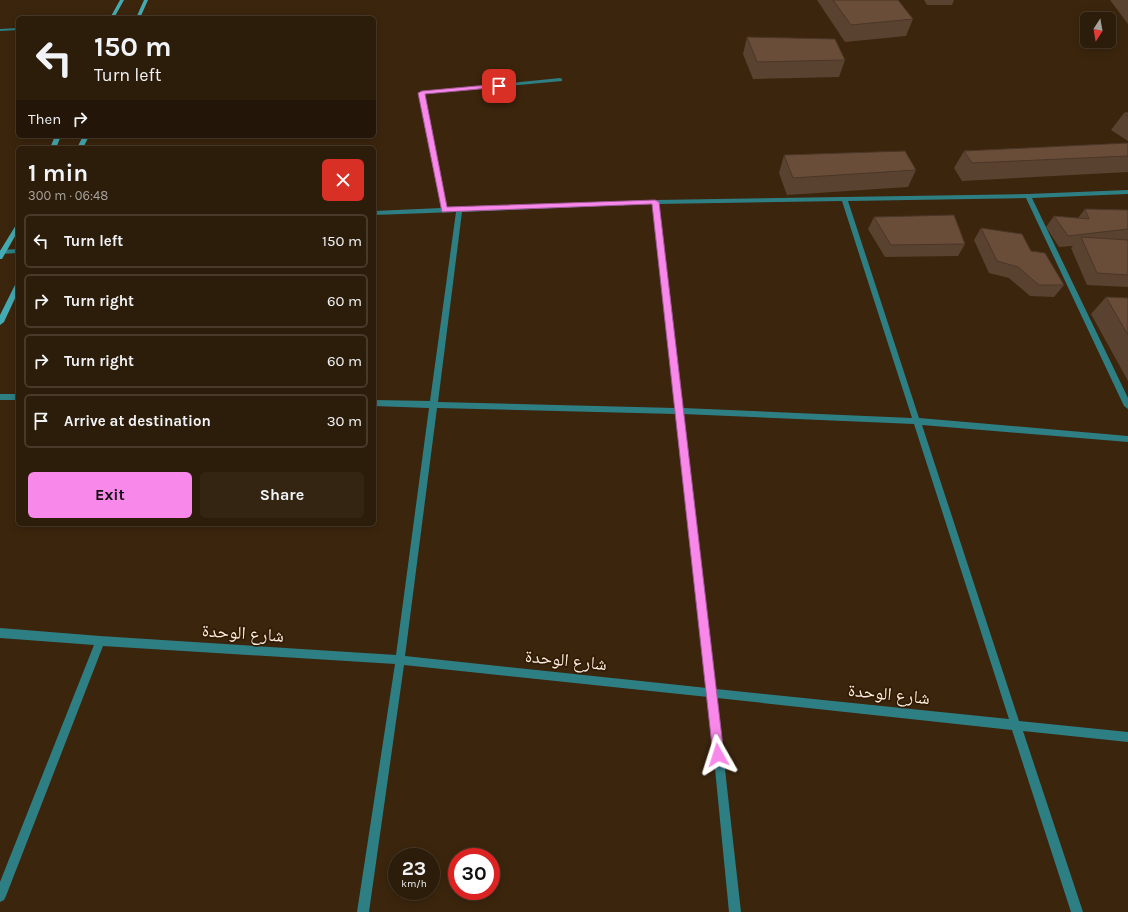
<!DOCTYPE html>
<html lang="en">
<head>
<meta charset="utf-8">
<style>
  body { margin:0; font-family:Karla,"Noto Naskh Arabic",sans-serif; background:#342513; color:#f1f3f6; height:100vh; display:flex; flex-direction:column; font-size:15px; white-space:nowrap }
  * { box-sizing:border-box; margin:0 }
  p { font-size:13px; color:#a6a19c }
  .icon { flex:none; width:22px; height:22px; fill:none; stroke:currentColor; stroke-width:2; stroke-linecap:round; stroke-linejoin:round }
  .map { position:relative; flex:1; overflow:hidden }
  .side { position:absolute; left:16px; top:146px; width:360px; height:380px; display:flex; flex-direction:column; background:#2c1c0a; border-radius:6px; box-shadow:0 2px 10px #0003,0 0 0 1px #483a2b }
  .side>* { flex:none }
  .guide { position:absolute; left:16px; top:16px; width:360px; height:122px; border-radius:6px; box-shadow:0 2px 10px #0003,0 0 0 1px #483a2b; background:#2c1c0a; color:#f1f3f6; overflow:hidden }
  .needle { width:26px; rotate:191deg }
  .buttons { position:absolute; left:1080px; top:12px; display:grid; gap:8px }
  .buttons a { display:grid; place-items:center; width:36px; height:36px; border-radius:6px; background:#2c1c0a; box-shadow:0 2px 10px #0003,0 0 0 1px #483a2b; font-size:20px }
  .speed { position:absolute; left:388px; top:848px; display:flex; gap:8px; font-size:20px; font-weight:700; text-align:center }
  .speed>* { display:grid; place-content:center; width:52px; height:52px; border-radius:50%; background:#2c1c0a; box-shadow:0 2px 10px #0003,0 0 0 1px #483a2b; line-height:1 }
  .speed small { font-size:10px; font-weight:400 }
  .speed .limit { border:6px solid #d22; background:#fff; color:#111 }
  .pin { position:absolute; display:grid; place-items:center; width:34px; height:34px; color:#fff; margin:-17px; border-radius:8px; box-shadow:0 2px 6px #0006 }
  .me { position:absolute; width:44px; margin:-22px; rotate:354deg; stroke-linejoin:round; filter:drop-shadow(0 0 3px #0008) }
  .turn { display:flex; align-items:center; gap:14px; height:84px; padding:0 12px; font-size:18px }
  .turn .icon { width:52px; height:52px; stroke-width:2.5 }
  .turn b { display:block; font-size:28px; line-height:34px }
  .then { display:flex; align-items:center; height:38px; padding:0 12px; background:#0003; gap:8px; font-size:15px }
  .round { display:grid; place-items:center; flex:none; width:42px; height:42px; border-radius:6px; background:#342513 }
  .head { display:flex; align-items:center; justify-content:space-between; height:68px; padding:0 12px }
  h1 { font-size:24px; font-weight:700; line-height:30px }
  .cta { display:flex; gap:8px; margin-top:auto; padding:8px 12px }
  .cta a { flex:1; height:46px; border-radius:6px; background:#f888e9; color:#111; font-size:16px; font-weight:700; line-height:46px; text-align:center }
  .cta a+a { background:#342513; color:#f1f3f6 }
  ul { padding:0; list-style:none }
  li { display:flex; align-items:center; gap:12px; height:54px; margin:0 8px 6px; padding:0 4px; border:2px solid #483a2b; border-radius:6px }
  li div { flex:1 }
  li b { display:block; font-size:15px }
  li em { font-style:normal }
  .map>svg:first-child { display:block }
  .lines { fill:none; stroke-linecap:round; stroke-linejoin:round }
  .street { fill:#2e7f84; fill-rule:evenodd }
  .secondary { fill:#45abb2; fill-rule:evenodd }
  .wall { fill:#5a4231 }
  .building { fill:#694d39; stroke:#4a3628 }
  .route { fill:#f888e9; stroke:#a15897 }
  .labels { text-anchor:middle; stroke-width:3.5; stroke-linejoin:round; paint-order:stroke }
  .near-street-label { font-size:18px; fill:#fceddf; stroke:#311b04 }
</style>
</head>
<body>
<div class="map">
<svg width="1128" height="912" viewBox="0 0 1128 912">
  <rect width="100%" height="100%" fill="#3b250d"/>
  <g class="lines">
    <path class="street" d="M18,28v2l-18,1v-2z
      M560,78l2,1v2l-137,13 22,114 208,-8 373,-6 100,-4v4l-96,4 96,200v11l-4,-3 -98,-208 -178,3 71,217 209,18v6l-206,-17 97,296 109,11v10l-105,-11 60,181h-12l-59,-182 -295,-32 24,214h-12l-21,-215 -304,-32 -35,247h-12l38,-248 -292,-18 -97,250 -2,4 -4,2v-20l94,-237 -94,-7v-10l100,8 296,19 33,-247 -55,-2v-6l56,1 26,-189 -82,3v-4l67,-3 -21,-116zM842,201l70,217 -229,-10 -25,-204zM652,204l23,204 -237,-6 24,-190zM437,408l239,6 31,274 -302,-32zM683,414l231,10 95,295 -293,-30z
      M18,249v4l-18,1v-4z
      M0,394h18v6h-18z"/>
    <path class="secondary" d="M120,0h4l-10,18h-4z
      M144,0h4l-8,18h-4z
      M55,136h6l-5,12h-6z
      M83,136h6l-6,12h-6z
      M18,224v7l-16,28h-2v-8l16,-26z
      M16,283h2v9l-14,30 -4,3v-10z"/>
  </g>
  <path class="wall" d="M817,0h81l15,19 -7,17 -61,6z
    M924,0h30l-2,5h-25z
    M1110,0h18v24z
    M747,37l98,23 -6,17 -86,2 -10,-25z
    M1128,112v29l-17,-11 13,-17z
    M1128,143v29l-166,9 -8,-13 10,-17z
    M784,155l132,15 -8,17 -121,8 -8,-22z
    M1085,209l43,1v77l-41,-2 -16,-37 2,-2 -14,1 -13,-20 8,-11 24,2z
    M874,217l91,27 -7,12 -73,1 -17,-28z
    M981,228l50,23 33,34 -10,12 -24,-1 -21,-18 -20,-5 -15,-33z
    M1106,297l22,1v83l-37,-67z"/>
  <path class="building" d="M833,0h65l15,19 -62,6z
    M747,37l88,2 10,21 -88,2z
    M1128,112v4l-4,-3z
    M1128,143v13l-156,7 -8,-12z
    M905,151l11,19 -123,8 -9,-23z
    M1085,209l43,1v19l-60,7 -14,-20 35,3z
    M954,215l11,29 -74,1 -17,-28z
    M981,228l41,6 9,17 14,2 19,32h-25l-21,-18 -21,-6z
    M1081,237l47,3v35l-31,-2z
    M1106,297l22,1v37z"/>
  <path class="route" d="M499,84l3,2 -1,1 -76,7 22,113 208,-7 4,2 65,553 -2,4 -4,2 -4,-2 -1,-4 -61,-551 -210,8 -24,-119 4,-2z"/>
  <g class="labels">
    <g class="near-street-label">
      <text transform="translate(243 633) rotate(4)" y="6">شارع الوحدة</text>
      <text transform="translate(566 660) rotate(6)" y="6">شارع الوحدة</text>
      <text transform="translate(889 694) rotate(6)" y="6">شارع الوحدة</text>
    </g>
  </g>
</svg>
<div class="buttons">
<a><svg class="needle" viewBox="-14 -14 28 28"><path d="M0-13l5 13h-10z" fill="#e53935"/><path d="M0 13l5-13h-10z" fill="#a6a19c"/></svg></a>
</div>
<div class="speed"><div>23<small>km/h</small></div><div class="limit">30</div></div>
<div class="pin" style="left:499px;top:86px;background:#d93025"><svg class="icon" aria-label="arrive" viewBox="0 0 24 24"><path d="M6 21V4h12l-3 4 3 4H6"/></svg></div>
<svg class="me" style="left:718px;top:755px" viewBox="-20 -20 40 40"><path d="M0-17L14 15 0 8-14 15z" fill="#f888e9" stroke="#fff" stroke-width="4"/></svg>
<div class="guide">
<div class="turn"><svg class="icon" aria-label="left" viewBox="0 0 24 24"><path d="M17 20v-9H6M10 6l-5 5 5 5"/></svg><div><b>150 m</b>Turn left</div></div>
<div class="then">Then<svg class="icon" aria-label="right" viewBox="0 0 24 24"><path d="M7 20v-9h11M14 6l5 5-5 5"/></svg></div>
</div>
<section class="side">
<div class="head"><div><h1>1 min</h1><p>300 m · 06:48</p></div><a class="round" style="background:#d93025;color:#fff"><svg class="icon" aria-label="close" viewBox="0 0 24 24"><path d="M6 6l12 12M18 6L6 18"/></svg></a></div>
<ul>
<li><svg class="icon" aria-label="left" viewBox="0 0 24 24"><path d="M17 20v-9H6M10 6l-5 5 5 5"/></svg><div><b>Turn left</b></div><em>150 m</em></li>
<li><svg class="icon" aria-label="right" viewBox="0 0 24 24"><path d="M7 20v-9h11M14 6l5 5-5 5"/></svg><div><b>Turn right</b></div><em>60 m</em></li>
<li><svg class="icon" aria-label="right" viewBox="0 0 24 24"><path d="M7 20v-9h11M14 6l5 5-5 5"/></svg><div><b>Turn right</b></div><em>60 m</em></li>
<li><svg class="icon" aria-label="arrive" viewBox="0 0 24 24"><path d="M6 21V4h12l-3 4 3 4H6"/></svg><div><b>Arrive at destination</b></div><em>30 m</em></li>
</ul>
<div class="cta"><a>Exit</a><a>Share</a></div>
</section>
</div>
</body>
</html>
